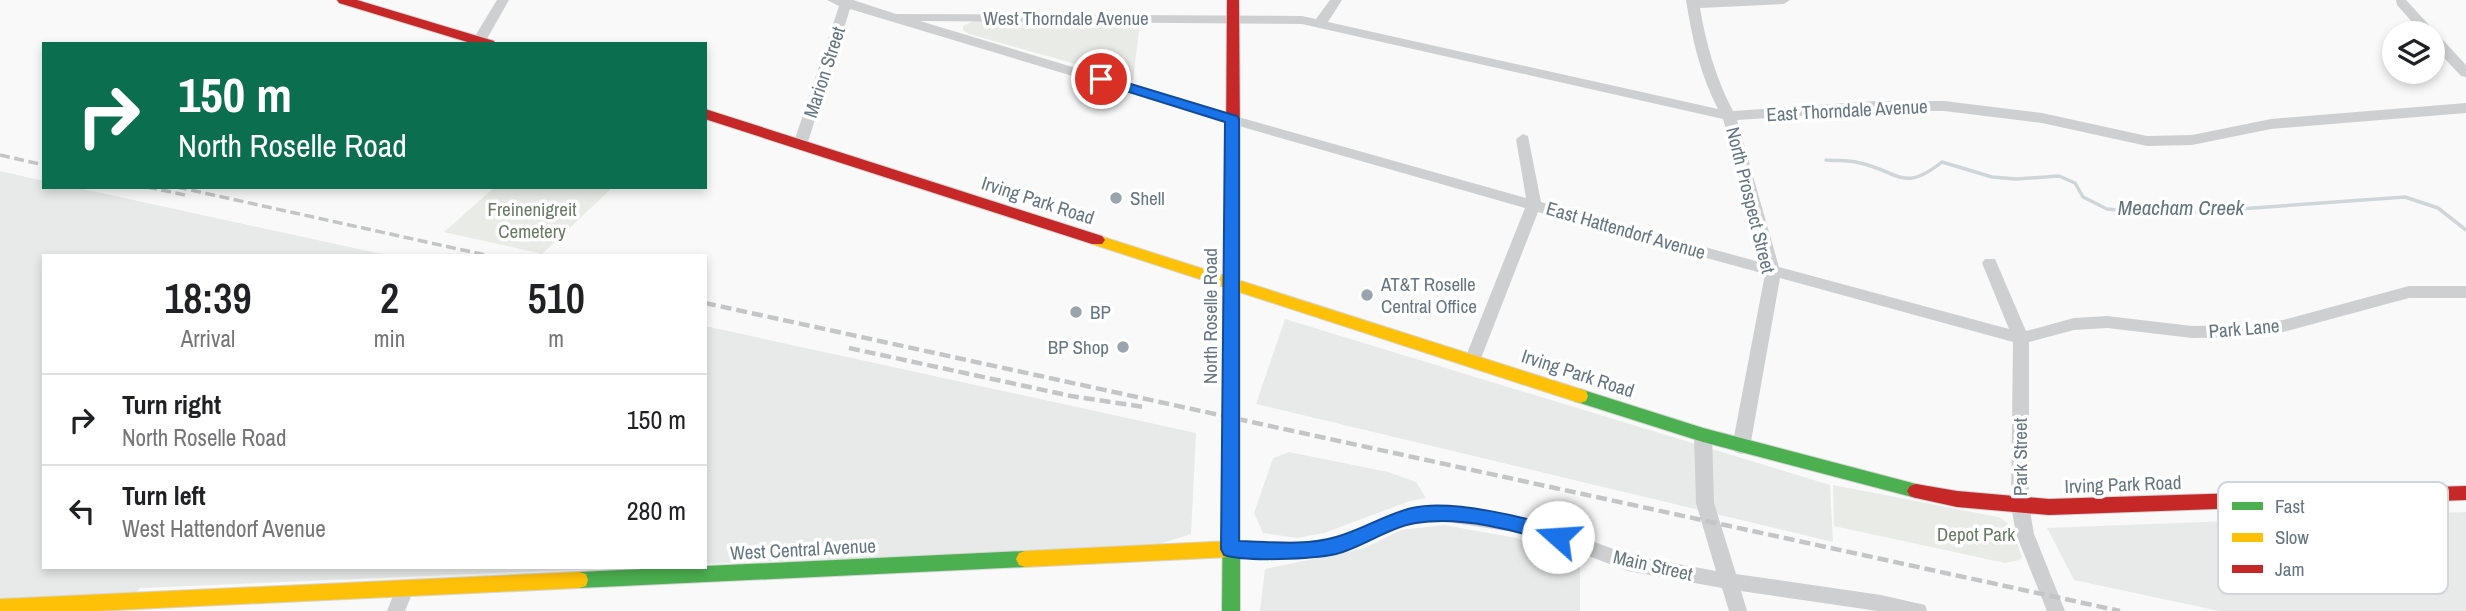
<!DOCTYPE html>
<html lang="en">
<head>
<meta charset="utf-8">
<style>
  body { margin:0; font-family:"Archivo Narrow",sans-serif; background:#f6f6f6; color:#202124; height:100vh; display:flex; flex-direction:column; font-size:26px; white-space:nowrap }
  * { box-sizing:border-box; margin:0 }
  p { font-size:23px; color:#757577 }
  .icon { flex:none; width:38px; height:38px; fill:none; stroke:currentColor; stroke-width:2; stroke-linecap:round; stroke-linejoin:round }
  .map { position:relative; flex:1; overflow:hidden }
  .side { position:absolute; left:42px; top:254px; width:665px; height:315px; display:flex; flex-direction:column; background:#fff; border-radius:0px; box-shadow:0 4px 10px #0003 }
  .side>* { flex:none }
  .top-card { position:absolute; left:42px; top:42px; width:665px; height:147px; border-radius:0px; box-shadow:0 4px 10px #0003; background:#0b6e4f; color:#fff; overflow:hidden }
  .tools { position:absolute; left:2382px; top:21px; display:grid; gap:14px }
  .tools a { display:grid; place-items:center; width:63px; height:63px; border-radius:50%; background:#fff; box-shadow:0 4px 10px #0003; font-size:35px }
  .pin { position:absolute; display:grid; place-items:center; width:60px; height:60px; color:#fff; margin:-30px; border:4px solid #fff; border-radius:50%; box-shadow:0 2px 7px #0007 }
  .me { position:absolute; width:77px; margin:-38px; rotate:289deg; stroke-linejoin:round; filter:drop-shadow(0 0 5px #0008) }
  .turn { display:flex; align-items:center; gap:24px; height:147px; padding:0 21px; font-size:32px }
  .turn .icon { width:91px; height:91px; stroke-width:2.5 }
  .turn b { display:block; font-size:49px; line-height:60px }
  .eta { display:flex; justify-content:space-evenly; align-items:center; height:119px; text-align:center }
  .eta b { font-size:42px; font-weight:600; line-height:49px }
  ul { padding:0; list-style:none }
  li { display:flex; align-items:center; gap:21px; height:91px; padding:0 21px; border-top:2px solid #e0e0e0 }
  li div { flex:1 }
  li b { display:block; font-size:26px }
  li em { font-style:normal }
  .map>svg:first-child { display:block }
  .built { fill:#e8e9e9 }
  .green { fill:#e8ebe6 }
  .lines { fill:none; stroke-linecap:round; stroke-linejoin:round }
  .stream { stroke:#ced6d9; stroke-width:3.5 }
  .fast-casing { stroke:#d5d6d7; stroke-width:2 }
  .slow-casing { stroke:#d5d6d7; stroke-width:2 }
  .jam-casing { stroke:#d5d6d7; stroke-width:2 }
  .street { fill:#cecfd0; fill-rule:evenodd }
  .fast { fill:#4caf50; fill-rule:evenodd }
  .slow { fill:#ffc107; fill-rule:evenodd }
  .jam { fill:#c62828; fill-rule:evenodd }
  .rail-far1 { stroke:#c3c5c6; stroke-width:3.5; stroke-dasharray:10 4.5; stroke-linecap:butt }
  .rail { stroke:#c3c5c6; stroke-width:4.5; stroke-dasharray:11 5; stroke-linecap:butt }
  .route { fill:#1a73e8; stroke:#114b97; stroke-width:2 }
  .poi-dot { fill:#99a4ac; stroke:#fff; stroke-width:2.5 }
  .labels { text-anchor:middle; stroke-width:7; stroke-linejoin:round; paint-order:stroke }
  .street-label { font-size:19px; fill:#657683; stroke:#fff }
  .poi-label { font-size:19px; fill:#657683; stroke:#fff; text-anchor:start }
  .park-label { font-size:19px; fill:#687a64; stroke:#fff }
  .water-label { font-size:21px; font-style:italic; fill:#60757c; stroke:#fff }
  .key { fill:#fff; stroke:#d1d6da; stroke-width:2 }
  .key-label { font-size:19px; fill:#657683 }
</style>
</head>
<body>
<div class="map">
<svg width="2466" height="611" viewBox="0 0 2466 611">
  <rect width="100%" height="100%" fill="#f9f9f9"/>
  <path class="built" d="M0,171l44,10v6h30l312,68 -342,1v311h597l-501,21 -19,23h-121z
    M1285,319l545,166 3,57 -577,-138z
    M705,326l491,107 -5,101 -38,12 -448,18z
    M1289,452l99,20 28,10 10,16 -16,3 -86,32 -27,5 -34,-5 -9,-20 19,-55z
    M2466,512v99h-247l-145,-31 -27,-52z
    M1444,525l72,13 64,20v53h-320l5,-42 100,-21 36,-18z"/>
  <path class="green" d="M973,21l167,1 -7,58 -164,-46 -6,-4v-4z
    M495,187h118l-71,67 -98,-22z
    M1833,485l165,32c16,6 18,24 24,40l-3,3 -14,3 -171,-37z"/>
  <g class="lines">
    <path class="stream" d="M1826,160c11,1 23,0 34,3 40,9 43,30 82,-1l50,15 24,2 43,-3 16,7 8,14 24,12 33,3h57l208,-15 33,11 28,22"/>
    <g class="fast-casing">
      <path id="fast" d="M1233,138l7,5v468h-18l4,-468z
        M1580,389l123,39 213,56 6,2 3,5 -3,5 -6,2 -213,-56 -129,-41 -2,-5 2,-5z
        M1025,551l6,2 3,6 -3,6 -6,2 -446,21 -7,-2 -2,-6 2,-6 7,-2z"/>
    </g>
    <g class="slow-casing">
      <path id="slow" d="M1097,235l483,154 6,2 2,5 -2,5 -6,2 -488,-159 -3,-4 3,-4z
        M1230,541l6,2 3,6 -3,6 -6,2 -205,10 -6,-2 -3,-6 3,-6 6,-2z
        M579,572l7,2 2,6 -2,6 -7,2 -484,23h-95v-12z"/>
    </g>
    <g class="jam-casing">
      <path id="jam" d="M337,0h20l137,41 1,3h-21l-135,-41z
        M1227,0h12l1,143 -7,5 -7,-5z
        M705,109l397,127 3,4 -3,4h-10l-387,-125z
        M1916,484l41,7 92,8 417,-13v14l-417,15 -92,-8 -41,-9 -6,-2 -3,-5 3,-5z"/>
    </g>
    <path class="street" d="M497,0h12l-25,44h-10l-2,-3z
      M827,0h26l43,14 406,2 14,3 14,-19h12l-14,22 390,87c-18,-34 -26,-71 -32,-109h104l-6,4 -84,4c6,36 16,71 33,103l143,-10h68l98,12 105,23 45,-1 79,-16 195,-16v10l-195,16 -79,16 -45,1 -105,-23 -98,-12h-68l-139,9 42,147 230,62 -27,-66 3,-4h10l31,72 48,-13 33,-2 85,10 58,-1 33,-5 126,-34h57v12h-57l-126,34 -33,5 -58,1 -85,-10 -33,2 -45,12v163l5,29 31,77h-18l-31,-77 -5,-29 2,-163 -233,-64 -30,169 -3,5 -6,2 -6,-2 -3,-5 33,-173 -227,-62 -58,149 -2,5h-12l-2,-5 61,-153 -293,-84 -382,-115 -43,136 -7,5 -5,-2 -2,-3 46,-139zM920,21l382,3 421,95 40,144 -222,-61 -13,-66 -5,-2 -7,5 10,59 -284,-80z
      M2396,0h10l60,65v12l-5,-1 -29,-31v-12h-10l-25,-28z
      M1703,428l6,2 3,5 2,68 22,71 145,21 44,10 2,6h-49l-137,-20 6,20h-18l-7,-23 -94,-17 -95,-36 -85,-13 -34,1 -78,31 -32,4 -74,-1 -6,-2 -3,-6 3,-6 6,-2 74,1 31,-4 78,-31 35,-1 86,13 95,36 87,16 -20,-68 -2,-68 3,-5z
      M405,581l7,2 2,6 -9,22h-18l11,-28z"/>
    <use href="#fast" class="fast"/>
    <use href="#slow" class="slow"/>
    <use href="#jam" class="jam"/>
    <path class="rail-far1" d="M0,155l44,10
      M147,187l38,8
      M177,187l313,69"/>
    <path class="rail" d="M705,303l1415,308
      M849,348l222,48 73,11"/>
  </g>
  <path class="route" d="M1101,75l136,41 2,3v422c32,1 67,5 97,-4 26,-7 50,-23 76,-29 39,-9 116,9 153,23l3,6 -3,5 -7,3c-40,-15 -98,-29 -142,-22 -27,4 -53,24 -80,31 -23,5 -91,8 -112,1l-3,-6 4,-427 -128,-40 -2,-3z"/>
  <g class="poi-dot">
    <circle cx="1116" cy="198" r="7"/>
    <circle cx="1367" cy="295" r="7"/>
    <circle cx="1076" cy="312" r="7"/>
    <circle cx="1123" cy="347" r="7"/>
  </g>
  <g class="labels">
    <g class="street-label">
      <text x="1066" y="25">West Thorndale Avenue</text>
      <text transform="translate(824 72) rotate(-72)" y="7">Marion Street</text>
      <text transform="translate(1847 110) rotate(-3)" y="7">East Thorndale Avenue</text>
      <text transform="translate(1038 200) rotate(18)" y="7">Irving Park Road</text>
      <text transform="translate(1751 200) rotate(76)" y="7">North Prospect Street</text>
      <text transform="translate(1626 230) rotate(16)" y="7">East Hattendorf Avenue</text>
      <text transform="translate(1210 316) rotate(-90)" y="7">North Roselle Road</text>
      <text transform="translate(2244 328) rotate(-5)" y="7">Park Lane</text>
      <text transform="translate(1578 373) rotate(18)" y="7">Irving Park Road</text>
      <text transform="translate(2020 457) rotate(-90)" y="7">Park Street</text>
      <text transform="translate(2123 484) rotate(-2)" y="7">Irving Park Road</text>
      <text transform="translate(803 549) rotate(-3)" y="7">West Central Avenue</text>
      <text transform="translate(1653 565) rotate(13)" y="7">Main Street</text>
    </g>
    <g class="poi-label">
      <text x="1130" y="205">Shell</text>
      <text x="1381" y="291">AT&amp;T Roselle<tspan x="1381" dy="22">Central Office</tspan></text>
      <text x="1090" y="319">BP</text>
      <text x="1109" y="354" text-anchor="end">BP Shop</text>
    </g>
    <g class="park-label">
      <text x="532" y="216">Freinenigreit<tspan x="532" dy="22">Cemetery</tspan></text>
      <text x="1976" y="541">Depot Park</text>
    </g>
    <g class="water-label">
      <text x="2181" y="215">Meacham Creek</text>
    </g>
  </g>
  <rect x="2218" y="482" width="230" height="112" rx="10" class="key"/>
  <rect x="2232" y="502" width="31" height="8" fill="#4caf50"/>
  <rect x="2232" y="533" width="31" height="9" fill="#ffc107"/>
  <rect x="2232" y="565" width="31" height="8" fill="#c62828"/>
  <g class="key-label">
    <text x="2275" y="513">Fast</text>
    <text x="2275" y="544">Slow</text>
    <text x="2275" y="576">Jam</text>
  </g>
</svg>
<div class="tools">
<a><svg class="icon" aria-label="layers" viewBox="0 0 24 24"><path d="M12 4l9 5-9 5-9-5zM3 14l9 5 9-5"/></svg></a>
</div>
<div class="pin" style="left:1101px;top:79px;background:#d93025"><svg class="icon" aria-label="arrive" viewBox="0 0 24 24"><path d="M6 21V4h12l-3 4 3 4H6"/></svg></div>
<svg class="me" style="left:1558px;top:537px" viewBox="-20 -20 40 40"><circle r="19" fill="#fff"/><path d="M0-13L10 11 0 6-10 11z" fill="#1a73e8"/></svg>
<div class="top-card">
<div class="turn"><svg class="icon" aria-label="right" viewBox="0 0 24 24"><path d="M7 20v-9h11M14 6l5 5-5 5"/></svg><div><b>150 m</b>North Roselle Road</div></div>
</div>
<section class="side">
<div class="eta">
<div><b>18:39</b><p>Arrival</p></div>
<div><b>2</b><p>min</p></div>
<div><b>510</b><p>m</p></div>
</div>
<ul>
<li><svg class="icon" aria-label="right" viewBox="0 0 24 24"><path d="M7 20v-9h11M14 6l5 5-5 5"/></svg><div><b>Turn right</b><p>North Roselle Road</p></div><em>150 m</em></li>
<li><svg class="icon" aria-label="left" viewBox="0 0 24 24"><path d="M17 20v-9H6M10 6l-5 5 5 5"/></svg><div><b>Turn left</b><p>West Hattendorf Avenue</p></div><em>280 m</em></li>
</ul>
</section>
</div>
</body>
</html>
